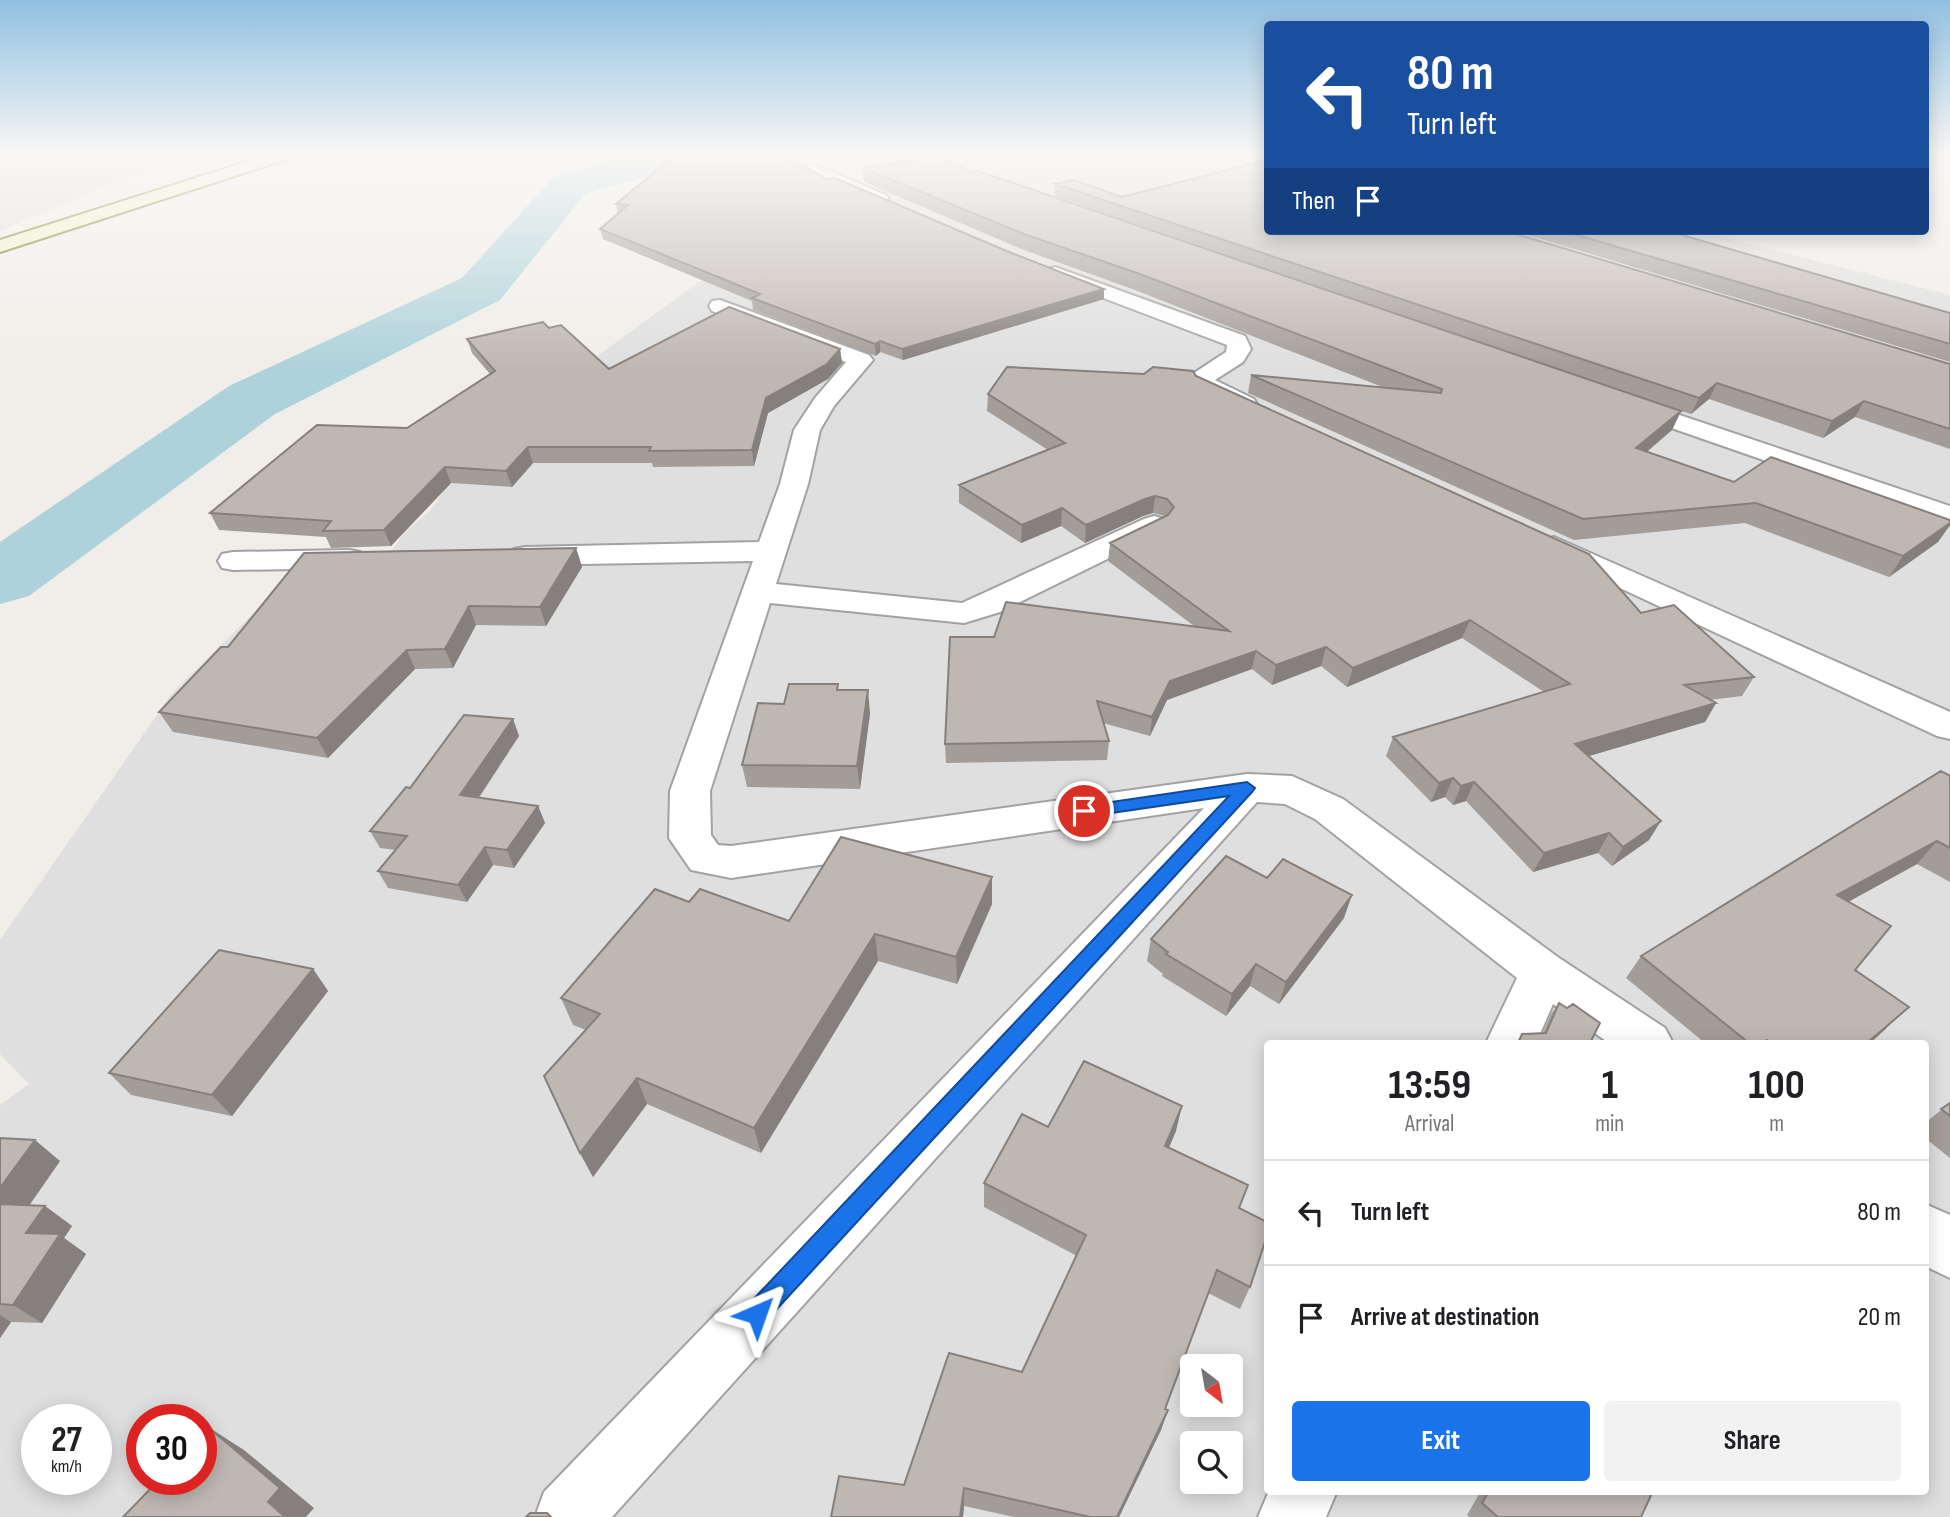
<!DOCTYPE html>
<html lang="en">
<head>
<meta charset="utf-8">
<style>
  body { margin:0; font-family:"Sofia Sans Condensed",sans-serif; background:#f2f2f2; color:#202124; height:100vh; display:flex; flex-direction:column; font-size:26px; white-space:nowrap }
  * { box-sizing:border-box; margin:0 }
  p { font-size:23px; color:#757577 }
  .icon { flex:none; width:38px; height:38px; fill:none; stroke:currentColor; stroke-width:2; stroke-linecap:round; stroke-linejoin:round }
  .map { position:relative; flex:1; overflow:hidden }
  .sheet { position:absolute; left:1264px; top:1040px; width:665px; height:455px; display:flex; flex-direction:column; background:#fff; border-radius:7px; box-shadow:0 4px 18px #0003 }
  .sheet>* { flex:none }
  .banner { position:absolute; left:1264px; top:21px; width:665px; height:214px; border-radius:7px; box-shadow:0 4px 18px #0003; background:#1a4fa0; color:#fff; overflow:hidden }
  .needle { width:46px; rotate:149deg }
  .tools { position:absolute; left:1180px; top:1354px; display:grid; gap:14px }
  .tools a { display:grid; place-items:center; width:63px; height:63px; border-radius:7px; background:#fff; box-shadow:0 4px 18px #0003; font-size:35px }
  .speed { position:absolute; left:21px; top:1404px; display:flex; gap:14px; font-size:35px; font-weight:700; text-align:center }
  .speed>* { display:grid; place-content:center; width:91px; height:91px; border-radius:50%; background:#fff; box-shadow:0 4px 18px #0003; line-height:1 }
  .speed small { font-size:18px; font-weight:400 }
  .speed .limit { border:10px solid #d22; background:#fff; color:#111 }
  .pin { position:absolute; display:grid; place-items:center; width:60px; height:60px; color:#fff; margin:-30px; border:4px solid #fff; border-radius:50%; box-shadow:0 2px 7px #0007 }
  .me { position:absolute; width:77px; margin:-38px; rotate:43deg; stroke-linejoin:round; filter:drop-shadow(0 0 5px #0008) }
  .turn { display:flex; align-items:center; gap:24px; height:147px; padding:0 28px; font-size:32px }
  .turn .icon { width:91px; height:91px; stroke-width:2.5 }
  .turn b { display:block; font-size:49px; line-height:60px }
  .then { display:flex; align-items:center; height:66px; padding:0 28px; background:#0003; gap:14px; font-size:26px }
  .eta { display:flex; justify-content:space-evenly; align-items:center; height:119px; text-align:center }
  .eta b { font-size:42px; font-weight:700; line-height:49px }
  .primary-button { display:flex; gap:14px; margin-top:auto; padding:14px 28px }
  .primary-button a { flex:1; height:80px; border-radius:7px; background:#1a73e8; color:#fff; font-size:28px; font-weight:700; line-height:80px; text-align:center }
  .primary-button a+a { background:#f2f2f2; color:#202124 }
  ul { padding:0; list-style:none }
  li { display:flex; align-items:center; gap:21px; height:105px; padding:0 28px; border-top:2px solid #e0e0e0 }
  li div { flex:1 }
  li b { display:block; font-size:26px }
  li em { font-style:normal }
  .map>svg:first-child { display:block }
  .residential { fill:#dfdfdf; fill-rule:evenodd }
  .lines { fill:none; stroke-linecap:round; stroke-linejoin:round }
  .river { fill:#aed2da; fill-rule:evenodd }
  .street-casing { stroke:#a2a2a2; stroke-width:4 }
  .secondary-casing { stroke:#6b7110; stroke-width:4 }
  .street { fill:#fff; fill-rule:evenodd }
  .secondary { fill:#f4f4c4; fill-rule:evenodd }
  .wall { fill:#a39d99 }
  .shaded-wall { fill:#85807d }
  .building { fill:#beb7b2; stroke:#85807d; stroke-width:2 }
  .route { fill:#1a73e8; stroke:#114b97; stroke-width:2 }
</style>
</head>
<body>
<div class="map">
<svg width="1950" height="1517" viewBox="0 0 1950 1517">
  <rect width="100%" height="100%" fill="#f1eee9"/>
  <path class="residential" d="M0,156h206l-75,20 -131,55z
    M886,156h381v75h432l251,64v1222h-1950v-412l29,-21 -29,-30v-114l173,-248 118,-115 101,-27 12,-17 27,-23 17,-26 115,-103 136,-99 74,-49 103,-29 3,-46zM1267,1043h658v448h-658zM1192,1367h38v38h-38zM37,1419h59v60h-59zM142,1419h59v60h-59zM1192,1444h38v38h-38z"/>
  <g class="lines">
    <path class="river" d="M625,156h66l-6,9 -100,29 -85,106 -225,114 -246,182 -29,8v-62l229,-156 233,-108 93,-102z"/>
    <g class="street-casing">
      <path id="street" d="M1236,156l31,2v10l-28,-9z
        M814,164l72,31 3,4 -9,5 -6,-1 -66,-31 -2,-3 2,-3z
        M1055,267l190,69 6,13 -8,13 -28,18 39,19 3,5 -3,5c-20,5 -41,-11 -59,-19l-5,-12 4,-5 32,-21 1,-7 -179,-68 -3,-4 3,-4z
        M720,300l149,55 4,5 -39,46 -14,24 -12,54 -32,100 186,19 182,-84 10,-3 10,3 5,6 -5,6 -164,81 -36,11 -194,-20 -60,188 1,44 7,10 13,1 516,-72 45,2 51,23 216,159 106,70 8,15h-64l-56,-39 -17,39h-50l31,-65 -202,-159 -30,-15 -28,-2 -645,715h-77l9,-25 660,-684 -473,70 -40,-8 -22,-32 1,-47 83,-230 -228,4 -11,-2 -4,-7 4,-7 11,-2 234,-5 21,-58 14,-54 21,-32 31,-36 -134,-51 -3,-5 3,-5z
        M1626,397l324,109v19l-333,-116 -3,-5 3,-5z
        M1554,537l396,175v27l-13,-3 -394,-184 -4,-6 4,-6z
        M349,550l11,2 4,7 -4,7 -11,2 -116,2 -11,-2 -4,-7 4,-7 11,-2z
        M1925,1204l25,11v63l-25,-12z
        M1269,1491h68l-11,26h-68z"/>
    </g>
    <g class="secondary-casing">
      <path id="secondary" d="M265,156h25l-3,3 -287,93v-12z"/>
    </g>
    <use href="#street" class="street"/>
    <use href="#secondary" class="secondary"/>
  </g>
  <path class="wall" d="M863,168l108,4 564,189 -480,-165v-12l895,180v85l-95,-32 -32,21 -114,-39 -18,15 -10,-3 -9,19 -25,22 87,30 216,38v5l-12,17 -49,35 -144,-54 -171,17 -326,-147 3,-18 134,13 -250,-98 -111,-40 -160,-68z
    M827,179l277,120 -201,61 -23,-8 -4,4 -123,-46 -1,-9 -149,-62 -3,-10 18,-15 -2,-10z
    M1514,231h154l282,82v49z
    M549,328l60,41 231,-20 2,14 -14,16 -60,34 -14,53 -101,1 -1,-4h-119l-21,24 -61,-4 -60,63 -60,2 -5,-11 -107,-7 -9,-17 197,-85 83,-54 -18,-21 -5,-14z
    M1196,376l445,237 113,64 -12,19 -32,4 6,3 -11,19 -116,34 60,84 -37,26 -14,-13 -65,19 -67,-71 -13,4 -8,-8 -14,5 -45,-46 7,-19 151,-45 -82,-54 -115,49 -26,-21 -49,19 -20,-16 -85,31 -17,36 -47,-13 6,18 -2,19 -161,3 -1,-19 49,-107 200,-11 -86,-65 2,-18 55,-27 -12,-3 -10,3 -58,27 -24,-17 -40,17 -62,-40v-18l89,-35 -61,-39 1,-17z
    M576,548l6,19 -36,59 -70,-1 -23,43 -38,1 -87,89 -155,-26 -14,-20 69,-65z
    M838,690l32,23 -10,76 -113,-2 -5,-22 42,-61z
    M513,719l6,17 -40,62 59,8 7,17 -31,45 -21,-3 -26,37 -79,-14 -10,-17 17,-21 -15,-2 -10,-17 40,-43z
    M1950,776v106l-33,-18 -69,38 7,68 32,58 -17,15h-165l-79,-65 15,-22z
    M992,877v27l-35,80 -79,-23 -117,192 -114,-49 -54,73 -13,-24 6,-123 -13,-5 -12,-27 128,-96 100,19z
    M1267,878l77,40 -65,86 -29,-18 -24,30 -64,-40 1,-2 -16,-13 4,-22z
    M313,969l15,22 -96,125 -101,-21 -22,-22z
    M1559,1003l31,40h-73l5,-9 21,-1 8,-19z
    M1950,1103v55l-25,-20v-15z
    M1048,1127l128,4 -7,16 70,61 11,79 -10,22 -32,-16 -43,116 3,1 -7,20 -42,87h-105l-50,-11 -1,11h-132l73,-32 118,-113 55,-116 -93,-49v-24z
    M0,1138l60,23 -31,45h16l27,20 -8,12 22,16 -44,69 -31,-1 -11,16z
    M1481,1491h172l-12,26h-172l-2,-2z"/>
  <path class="shaded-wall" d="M1104,289v10l-201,61 -1,-11z
    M880,341v11l-4,4 -1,-12z
    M840,349l2,14 -14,16 -60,34 -14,53 -2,-16 14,-52z
    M1717,383l-8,16 -18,15 8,-16z
    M1864,401l-9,16 -32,21 9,-17z
    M1681,411l-9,19 -45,38 9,-20z
    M528,447l5,16 -21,24 -6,-16z
    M445,467l6,16 -60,63 -7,-16z
    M1155,496l-2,17 -10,3 -58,27 1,-18 59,-26z
    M1062,508l-1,18 -40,17 1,-18z
    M1950,523v2l-12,17 -49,35 14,-21z
    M576,548l6,19 -36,59 -6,-19z
    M469,606l7,19 -23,43 -8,-19z
    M1470,620l-8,18 -115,49 6,-19z
    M1326,647l-5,19 -49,19 4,-20z
    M407,650l8,19 -87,89 -11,-20z
    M1256,651l-4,18 -85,31 -17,36 2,-19 18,-36z
    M868,690l2,23 -10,76 -3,-23z
    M1716,703l-11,19 -140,41 10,-19z
    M513,719l6,17 -51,77 -8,-18z
    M1453,778l-8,19 -14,5 8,-19z
    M1474,782l-8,19 -13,4 8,-19z
    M538,806l7,17 -31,45 -7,-18z
    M1661,821l-12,19 -37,26 11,-19z
    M1609,833l-11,20 -65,19 11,-19z
    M1937,841l-20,23 -98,54 18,-23z
    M485,847l8,18 -26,37 -9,-17z
    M992,877v27l-35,80 -1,-27z
    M1352,895l-8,23 -65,86 7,-22z
    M875,934l3,27 -117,192 -7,-25z
    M1256,964l-6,22 -24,30 6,-22z
    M313,969l15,22 -96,125 -20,-21z
    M1909,1007l-39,36h-3z
    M637,1078l10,26 -54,73 -13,-24z
    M1182,1106l-6,25 -17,40 6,-25z
    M35,1140l25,21 -44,63 -16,-11v-25z
    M45,1206l27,20 -8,12 22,16 -44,69 -29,-18 13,-72z
    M0,1315l11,7 -11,16z
    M1168,1410l-7,20 -42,87h-2z
    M208,1427l36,23 70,58 -8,9h-21l-17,-15z
    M964,1488v18l-1,11h-3z"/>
  <path class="building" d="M674,156h110l43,23 8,-1 174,74 95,37 -202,60 -22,-8 -5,3 -123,-46 8,-4 -160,-65 28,-24 -12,-1z
    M937,156l34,16 7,-1 703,240 -45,37 98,34 37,-25 179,63v3l-47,33 -147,-53 -173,16 -332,-144 190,18 1,-4 -305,-116 -113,-39 -161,-66z
    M1267,160v71h239l444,133v65l-86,-28 -32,20 -115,-38 -18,15 -644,-214 19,-4 48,17z
    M1563,231h105l282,82v31z
    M729,307l111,42 -13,15 -61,34 -14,52 -103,1 2,-4h-123l-22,24 -61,-4 -61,63 -61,1 8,-10 -121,-8 107,-88 90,3 88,-57 -28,-32 76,-17 6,6 12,-3 48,44z
    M1007,367l137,7 9,-7 40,4 3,5 393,178 52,59 33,-8 80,72 -70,8 32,18 -141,41 86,77 -38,26 -14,-14 -65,20 -70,-71 -13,4 -8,-8 -14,5 -46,-46 177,-53 -100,-64 -117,48 -27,-21 -50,18 -20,-14 -86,30 -18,36 -55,-16 12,40 -164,3 5,-107h44l12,-35 223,29 -119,-88 58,-28 6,-8 -7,-8 -12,-3 -10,3 -59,26 -24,-17 -40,17 -63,-40 106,-42 -77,-49z
    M576,548l-36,59 -71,-1 -24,43 -38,1 -90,88 -158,-26 62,-65h7l76,-94z
    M789,684h49l-1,6h31l-11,76 -115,-1 16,-62 26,1z
    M464,715l49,4 -53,76 78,11 -31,44 -22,-3 -27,38 -80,-14 29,-35 -37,-5 36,-44 4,1z
    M1941,771l9,5v72l-13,-7 -100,54 54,31 -36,44 54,37 -42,36h-96l-4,-3 -5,3h-13l-108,-87z
    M841,837l151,40 -36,80 -81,-23 -121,194 -117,-50 -57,75 -36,-77 56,-62 -39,-16 94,-109 34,13 11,-13 89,32z
    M1226,856l41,22 16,-19 69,36 -66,87 -30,-18 -24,30 -66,-40 2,-2 -17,-13z
    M219,950l94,19 -101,126 -103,-22z
    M1559,1003l8,5 6,-4 27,19 -10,20h-72l4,-9 24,-1z
    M1084,1061l98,45 -17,40 83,39 -9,23 28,14v14l-17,51 -33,-17 -52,139 3,1 -51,107h-27l-126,-29 -4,29h-129l8,-41 65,9 45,-132 73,19 64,-137 -102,-52 38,-69 26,13z
    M1950,1103v13l-9,-7z
    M0,1138l35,2 -35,48z
    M0,1204l45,2 -19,27 34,1 -47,71 -13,-1z
    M208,1427l72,61 -12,14 17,15h-162l37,-38h41v-44z
    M1489,1491h164l-12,26h-143l-16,-14z
    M530,1513h17l4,4h-25z"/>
  <linearGradient id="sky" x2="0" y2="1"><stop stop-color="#91c0e2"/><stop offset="0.42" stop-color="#f9f7f5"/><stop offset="1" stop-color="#f9f7f5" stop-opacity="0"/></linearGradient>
  <rect width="1950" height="369" fill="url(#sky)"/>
  <path class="route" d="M1247,782l8,6 -3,4 -487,530 -8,4 -9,-4 -4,-8 4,-9 481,-509 -145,21 -6,-1 -3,-5 3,-4z"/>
</svg>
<div class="tools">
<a><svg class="needle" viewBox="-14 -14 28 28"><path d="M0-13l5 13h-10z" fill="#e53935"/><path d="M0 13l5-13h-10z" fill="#757577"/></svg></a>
<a><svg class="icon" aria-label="search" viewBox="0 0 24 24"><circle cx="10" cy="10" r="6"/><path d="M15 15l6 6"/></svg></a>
</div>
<div class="speed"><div>27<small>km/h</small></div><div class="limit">30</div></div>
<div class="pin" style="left:1084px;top:811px;background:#d93025"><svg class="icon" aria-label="arrive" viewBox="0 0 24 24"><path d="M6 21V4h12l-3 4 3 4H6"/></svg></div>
<svg class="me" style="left:757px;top:1314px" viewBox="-20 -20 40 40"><path d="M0-17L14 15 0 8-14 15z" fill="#1a73e8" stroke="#fff" stroke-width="4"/></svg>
<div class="banner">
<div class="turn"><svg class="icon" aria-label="left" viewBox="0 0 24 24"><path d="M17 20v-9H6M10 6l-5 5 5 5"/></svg><div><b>80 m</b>Turn left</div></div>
<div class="then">Then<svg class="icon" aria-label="arrive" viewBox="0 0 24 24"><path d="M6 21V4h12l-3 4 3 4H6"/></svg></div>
</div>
<section class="sheet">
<div class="eta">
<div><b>13:59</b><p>Arrival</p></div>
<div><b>1</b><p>min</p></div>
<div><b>100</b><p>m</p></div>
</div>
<ul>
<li><svg class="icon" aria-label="left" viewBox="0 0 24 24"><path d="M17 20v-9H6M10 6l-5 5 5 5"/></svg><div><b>Turn left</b></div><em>80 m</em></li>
<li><svg class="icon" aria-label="arrive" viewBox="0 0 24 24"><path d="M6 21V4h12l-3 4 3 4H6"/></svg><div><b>Arrive at destination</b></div><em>20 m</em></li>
</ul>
<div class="primary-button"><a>Exit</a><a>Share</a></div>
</section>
</div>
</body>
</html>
